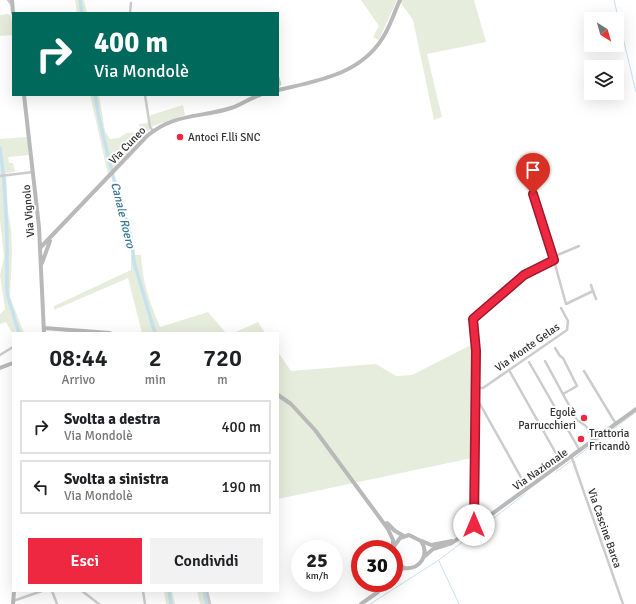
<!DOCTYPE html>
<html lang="it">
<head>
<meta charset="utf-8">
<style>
  body { margin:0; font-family:Signika,sans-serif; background:#f2f2f2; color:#202124; height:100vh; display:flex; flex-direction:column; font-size:15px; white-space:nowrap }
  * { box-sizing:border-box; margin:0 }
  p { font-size:13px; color:#757577 }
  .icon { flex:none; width:22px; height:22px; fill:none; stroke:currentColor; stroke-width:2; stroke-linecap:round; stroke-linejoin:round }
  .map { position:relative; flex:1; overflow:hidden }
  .panel { position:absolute; left:12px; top:332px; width:267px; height:260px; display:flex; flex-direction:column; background:#fff; border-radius:0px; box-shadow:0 4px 16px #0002 }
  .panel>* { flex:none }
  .banner { position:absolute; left:12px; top:12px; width:267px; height:84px; border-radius:0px; box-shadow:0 4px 16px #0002; background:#00695c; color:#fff; overflow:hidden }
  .needle { width:26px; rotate:143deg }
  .tools { position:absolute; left:584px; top:12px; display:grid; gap:8px }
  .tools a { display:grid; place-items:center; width:40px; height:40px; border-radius:0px; background:#fff; box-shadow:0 4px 16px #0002; font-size:20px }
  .speed { position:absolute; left:291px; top:540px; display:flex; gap:8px; font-size:20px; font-weight:700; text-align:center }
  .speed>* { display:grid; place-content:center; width:52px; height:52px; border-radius:50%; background:#fff; box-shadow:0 4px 16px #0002; line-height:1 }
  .speed small { font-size:10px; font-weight:400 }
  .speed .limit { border:6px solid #d22; background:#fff; color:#111 }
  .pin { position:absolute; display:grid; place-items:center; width:34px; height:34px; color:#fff; margin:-41px -17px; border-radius:50% 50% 50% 0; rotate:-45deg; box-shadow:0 0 4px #0007 }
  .pin .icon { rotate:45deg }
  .me { position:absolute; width:44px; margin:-22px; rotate:0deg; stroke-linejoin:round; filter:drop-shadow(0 0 3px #0008) }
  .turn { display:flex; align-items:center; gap:14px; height:84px; padding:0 16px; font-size:18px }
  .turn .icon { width:52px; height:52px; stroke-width:2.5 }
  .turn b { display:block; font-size:28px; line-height:34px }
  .eta { display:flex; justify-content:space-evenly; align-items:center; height:68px; text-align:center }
  .eta b { font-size:24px; font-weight:600; line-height:28px }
  .cta { display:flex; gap:8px; margin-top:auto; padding:8px 16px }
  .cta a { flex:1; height:46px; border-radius:0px; background:#ef2842; color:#fff; font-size:16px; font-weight:600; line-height:46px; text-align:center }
  .cta a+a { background:#f2f2f2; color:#202124 }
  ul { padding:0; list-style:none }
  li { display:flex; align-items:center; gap:12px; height:54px; margin:0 8px 6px; padding:0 8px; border:2px solid #e0e0e0; border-radius:0px }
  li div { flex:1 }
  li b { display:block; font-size:15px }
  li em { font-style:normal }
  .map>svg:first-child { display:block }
  .green { fill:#e6eddc }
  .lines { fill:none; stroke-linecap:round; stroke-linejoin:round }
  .stream { stroke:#c7e1ee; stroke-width:1 }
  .canal { stroke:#c7e1ee; stroke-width:3.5 }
  .street { stroke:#ccc; stroke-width:2.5 }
  .secondary { stroke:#b9b9b9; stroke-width:4 }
  .route-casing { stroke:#9b1a2b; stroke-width:10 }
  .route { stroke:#ef2842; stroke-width:7 }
  .poi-dot { fill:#ef2842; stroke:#fff; stroke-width:1.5 }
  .labels { text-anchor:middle; stroke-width:4; stroke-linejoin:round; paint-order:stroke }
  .poi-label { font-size:11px; fill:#2f2f2f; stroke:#fff; text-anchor:start }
  .street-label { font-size:11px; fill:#2f2f2f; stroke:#fff }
  .water-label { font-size:12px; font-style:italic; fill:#387796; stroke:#fff }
</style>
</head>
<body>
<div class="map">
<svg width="636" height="604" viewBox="0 0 636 604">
  <rect width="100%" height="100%" fill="#fff"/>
  <path class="green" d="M75,0h9l3,13h-10z
    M361,0h36l-18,40 -6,-3 6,-11z
    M399,0h75l12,42 -59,12 15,63 -8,3 -21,-100z
    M7,14l4,1 2,20 -13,1v-21z
    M90,95h9l6,36 5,8 9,-1 7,-5 15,-1 -2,-8 8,-1 4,-8 32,-10 2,10 -32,11 -45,48z
    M27,137l2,18 -21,2 1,6h4l2,9 -9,1 2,39 3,17 1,23 -2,45 14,36h-11v2l-7,-13 -6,2v-10l5,-5 -5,-34 4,-18 -4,-37v-81z
    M131,255h10c1,26 9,48 19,72l48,-15 18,21h-84l-14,-55 -74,32v-4l77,-36z
    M258,322l7,11h-32z
    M473,344l-1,114 -194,41v-147l13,19 85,-7 20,12 16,-1z
    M164,591h8l3,13h-9z
    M197,591h9l3,13h-9z"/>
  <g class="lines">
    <path class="stream" d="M614,0l22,92
      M576,457l60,-45
      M556,472l15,-11
      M439,561l20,43
      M370,604l69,-44 86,-66"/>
    <path class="canal" d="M80,0l2,13
      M95,95l4,23 14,58 18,60 3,26 21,71
      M0,148l4,32 3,54v60l12,39
      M169,591l2,13
      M204,591l3,13"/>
    <path class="street" d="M8,0l4,5
      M130,13l1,-10
      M278,77l2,7 -2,2
      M145,95l5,32 3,4
      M0,176l33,-4
      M529,179l8,31 16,47
      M579,246l-26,11 13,47 27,-13 3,8
      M591,285l2,6
      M555,348l5,8 3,2 14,28 -14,8
      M0,355l13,-8
      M545,361l32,59 9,6 8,15
      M529,362l51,89
      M509,370l53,94
      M584,371l32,53
      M476,388h7l84,-58 1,-9 -7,-13
      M476,397l51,91
      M572,458l51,146
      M475,527l1,-176 -3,-32 51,-44 30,-15
      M52,591l5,13
      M82,591l17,13
      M143,591l2,13
      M207,591l3,13
      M13,601l29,-10"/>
    <path class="secondary" d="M12,0l1,13
      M278,90c38,-9 81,-15 104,-51 8,-12 12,-26 18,-39
      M24,95l15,132 5,106
      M40,248l107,-112c27,-23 53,-18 84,-28 10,-3 19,-10 29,-13
      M42,263l8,-22
      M44,328l66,5
      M0,368l13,-5
      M278,395l13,9 24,26 73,99 5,11v6
      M387,523l8,8 9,5
      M422,541l9,4 21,-4
      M392,549l8,-11 9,-3 12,6c9,14 -1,29 -17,27l-10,-9
      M425,556l8,-7 19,-6 184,-134
      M394,573l10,-5
      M13,604l1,-13
      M361,604l17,-12 8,-9"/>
  </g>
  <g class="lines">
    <g class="route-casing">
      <path id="route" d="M474,525l2,-174 -3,-32 51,-44 30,-15 -21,-66"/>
    </g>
    <use href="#route" class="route"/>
  </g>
  <g class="poi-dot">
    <circle cx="180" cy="137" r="4"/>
    <circle cx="584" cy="418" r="4"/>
    <circle cx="581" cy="439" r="4"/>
  </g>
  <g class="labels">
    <g class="poi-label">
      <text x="188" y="141">Antoci F.lli SNC</text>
      <text x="576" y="416" text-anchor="end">Egolè<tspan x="576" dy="13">Parrucchieri</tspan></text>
      <text x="589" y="437">Trattoria<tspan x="589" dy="13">Fricandò</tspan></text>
    </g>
    <g class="street-label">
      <text transform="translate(127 145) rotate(-46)" y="4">Via Cuneo</text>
      <text transform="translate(28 211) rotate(-95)" y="4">Via Vignolo</text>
      <text transform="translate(527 347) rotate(-35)" y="4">Via Monte Gelas</text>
      <text transform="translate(540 469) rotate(-35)" y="4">Via Nazionale</text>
      <text transform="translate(605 528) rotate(71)" y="4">Via Cascine Barca</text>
    </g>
    <g class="water-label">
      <text transform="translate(123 215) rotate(76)" y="4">Canale Roero</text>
    </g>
  </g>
</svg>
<div class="tools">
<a><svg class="needle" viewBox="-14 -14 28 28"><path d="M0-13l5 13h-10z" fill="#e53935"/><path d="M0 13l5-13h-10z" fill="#757577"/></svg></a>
<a><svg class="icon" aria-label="layers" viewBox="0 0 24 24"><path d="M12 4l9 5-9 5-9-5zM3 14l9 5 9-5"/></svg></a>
</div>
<div class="speed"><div>25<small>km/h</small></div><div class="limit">30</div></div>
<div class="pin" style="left:533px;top:194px;background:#d93025"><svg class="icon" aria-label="arrive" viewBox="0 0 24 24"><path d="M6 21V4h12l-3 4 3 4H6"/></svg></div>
<svg class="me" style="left:474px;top:525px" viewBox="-20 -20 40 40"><circle r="19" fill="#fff"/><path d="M0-13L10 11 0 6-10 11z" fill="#ef2842"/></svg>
<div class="banner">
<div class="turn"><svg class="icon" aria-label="right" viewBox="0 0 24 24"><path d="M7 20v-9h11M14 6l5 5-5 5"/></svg><div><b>400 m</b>Via Mondolè</div></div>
</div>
<section class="panel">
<div class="eta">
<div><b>08:44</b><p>Arrivo</p></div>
<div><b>2</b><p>min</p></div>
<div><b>720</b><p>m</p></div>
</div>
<ul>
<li><svg class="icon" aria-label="right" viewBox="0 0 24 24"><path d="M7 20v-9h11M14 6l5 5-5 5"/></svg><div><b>Svolta a destra</b><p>Via Mondolè</p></div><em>400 m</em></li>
<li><svg class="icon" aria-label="left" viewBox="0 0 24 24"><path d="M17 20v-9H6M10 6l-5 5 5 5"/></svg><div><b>Svolta a sinistra</b><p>Via Mondolè</p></div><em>190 m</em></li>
</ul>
<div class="cta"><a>Esci</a><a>Condividi</a></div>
</section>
</div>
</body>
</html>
